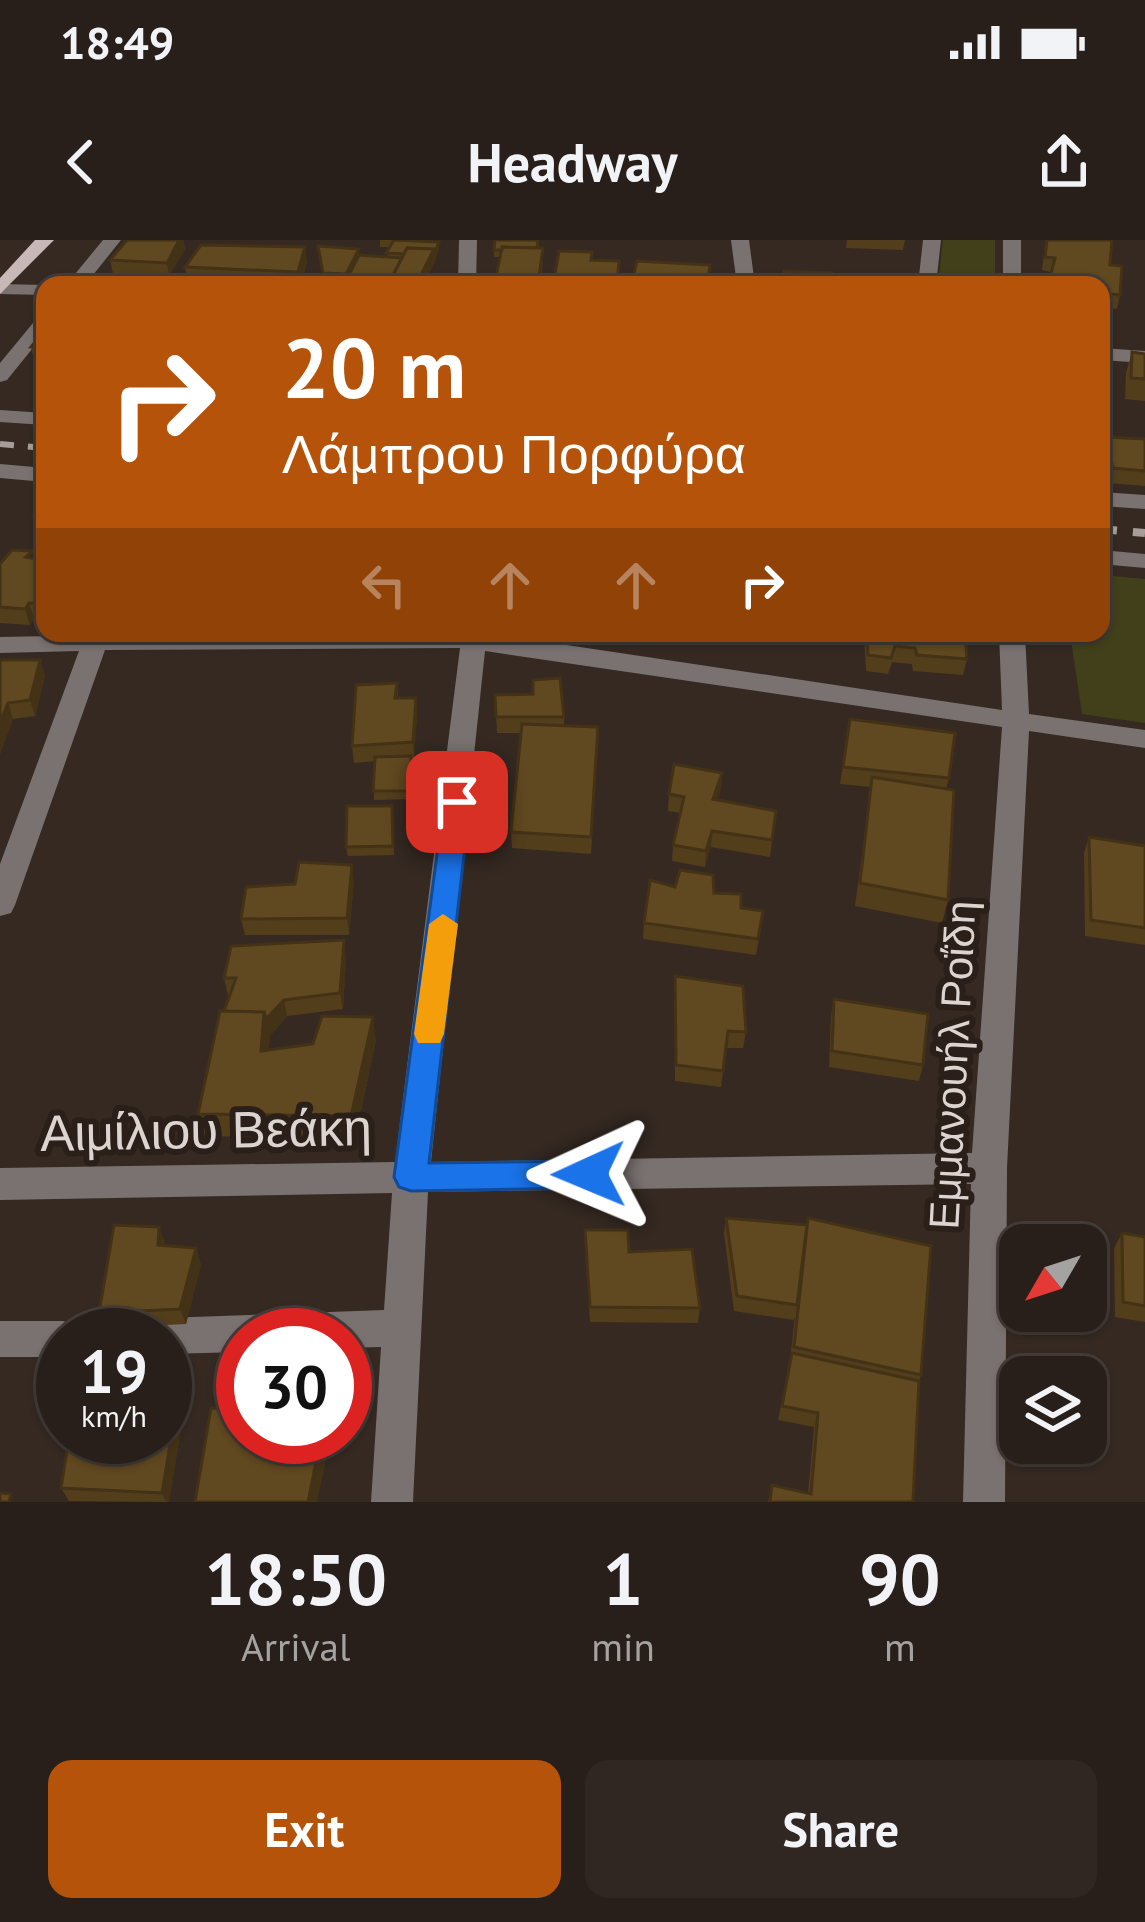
<!DOCTYPE html>
<html lang="en">
<head>
<meta charset="utf-8">
<style>
  body { margin:0; font-family:"PT Sans",sans-serif; background:#302723; color:#f1f3f6; height:100vh; display:flex; flex-direction:column; font-size:45px; white-space:nowrap }
  * { box-sizing:border-box; margin:0 }
  p { font-size:39px; color:#a5a2a2 }
  .icon { flex:none; width:66px; height:66px; fill:none; stroke:currentColor; stroke-width:2; stroke-linecap:round; stroke-linejoin:round }
  .map { position:relative; height:1262px; overflow:hidden }
  .details { display:flex; flex-direction:column; background:#281f1a; flex:1 }
  .details>* { flex:none }
  .hud { position:absolute; left:36px; top:36px; width:1074px; height:366px; border-radius:24px; box-shadow:0 3px 9px #0004,0 0 0 3px #443d39; background:#b45309; color:#fff; overflow:hidden }
  .needle { width:78px; rotate:231deg }
  .tools { position:absolute; left:999px; top:984px; display:grid; gap:24px }
  .tools a { display:grid; place-items:center; width:108px; height:108px; border-radius:24px; background:#281f1a; box-shadow:0 3px 9px #0004,0 0 0 3px #443d39; font-size:60px }
  .speed { position:absolute; left:36px; top:1068px; display:flex; gap:24px; font-size:60px; font-weight:700; text-align:center }
  .speed>* { display:grid; place-content:center; width:156px; height:156px; border-radius:50%; background:#281f1a; box-shadow:0 3px 9px #0004,0 0 0 3px #443d39; line-height:1 }
  .speed small { font-size:30px; font-weight:400 }
  .speed .limit { border:18px solid #d22; background:#fff; color:#111 }
  .pin { position:absolute; display:grid; place-items:center; width:102px; height:102px; color:#fff; margin:-51px; border-radius:24px; box-shadow:0 6px 18px #0006 }
  .me { position:absolute; width:132px; margin:-66px; rotate:269deg; stroke-linejoin:round; filter:drop-shadow(0 0 9px #0008) }
  .turn { display:flex; align-items:center; gap:42px; height:252px; padding:0 48px; font-size:54px }
  .turn .icon { width:156px; height:156px; stroke-width:2.5 }
  .turn b { display:block; font-size:84px; line-height:102px }
  .lanes { display:flex; align-items:center; height:114px; padding:0 48px; background:#0003; justify-content:center; gap:60px; direction:ltr }
  .lanes .off { opacity:.35 }
  .eta { display:flex; justify-content:space-evenly; align-items:center; height:204px; text-align:center }
  .eta b { font-size:72px; font-weight:700; line-height:84px }
  .cta { display:flex; gap:24px; margin-top:auto; padding:24px 48px }
  .cta a { flex:1; height:138px; border-radius:24px; background:#b45309; color:#fff; font-size:48px; font-weight:700; line-height:138px; text-align:center }
  .cta a+a { background:#302723; color:#f1f3f6 }
  .status { display:flex; justify-content:space-between; align-items:center; height:84px; padding:0 60px; background:#281f1a; direction:ltr }
  .status svg { height:33px; fill:currentColor }
  header { display:flex; justify-content:space-between; align-items:center; height:156px; padding:0 48px; background:#281f1a; font-size:54px; font-weight:700 }
  .map>svg:first-child { display:block }
  .green { fill:#42401a }
  .lines { fill:none; stroke-linecap:round; stroke-linejoin:round }
  .minor { fill:#7a7271; fill-rule:evenodd }
  .major { fill:#c8b8b7; fill-rule:evenodd }
  .rail-far1 { stroke:#a79e99; stroke-width:6; stroke-dasharray:14 14; stroke-linecap:butt }
  .rail { stroke:#a79e99; stroke-width:8; stroke-dasharray:16 16; stroke-linecap:butt }
  .wall { fill:#533e1c }
  .shaded-wall { fill:#433216 }
  .building { fill:#604820; stroke:#433216; stroke-width:3 }
  .route { fill:#1a73e8; stroke:#114b97; stroke-width:3 }
  .slow { fill:#f59e0b }
  .labels { text-anchor:middle; stroke-width:12; stroke-linejoin:round; paint-order:stroke }
  .street-label { font-size:42px; fill:#dcd4d0; stroke:#2b1f19 }
  .near-street-label { font-size:51px; fill:#dcd4d0; stroke:#2b1f19 }
</style>
</head>
<body>
<div class="status"><b>18:49</b><svg viewBox="0 0 49 12"><path d="M0 12V9h3v3zM5 12V6h3v6zM10 12V3h3v9zM15 12V0h3v12zM26 1h20v11H26zM47 4h2v5h-2z"/></svg></div>
<header><svg class="icon" aria-label="back" viewBox="0 0 24 24"><path d="M15 5l-7 7 7 7"/></svg>Headway<svg class="icon" aria-label="share" viewBox="0 0 24 24"><path d="M12 15V3M7 8l5-5 5 5M5 13v7h14v-7"/></svg></header>
<div class="map">
<svg width="1145" height="1262" viewBox="0 0 1145 1262">
  <rect width="100%" height="100%" fill="#352922"/>
  <path class="green" d="M943,0h52v45h-57z
    M1101,335l44,4v144l-63,-9 -12,-81h31z"/>
  <g class="lines">
    <path class="minor" d="M103,0h18l-36,45h-19z
      M459,0h18l-1,45h-18z
      M731,0h18l6,45h-18z
      M923,0h18l-5,45h-18z
      M1003,0h18v45h-18z
      M0,44l45,1h2l-2,10 -45,-1z
      M45,75v18l-38,47 -7,2v-19l38,-46z
      M1101,108l44,3v12l-44,-3z
      M0,170l45,3v12l-45,-3z
      M0,224l45,4v14l-45,-4z
      M1101,252l44,3v14l-44,-3z
      M1101,310l44,4v14l-44,-4z
      M208,393h279l515,77 -3,-77h26l4,81 116,16v18l-116,-17 -22,437 -2,334h-42l8,-318 -543,8 -15,310h-42l10,-155 -36,1v-13h-102v17l-78,2v-19h-19l5,-12 14,-5 219,-8 8,-117 -392,7v-32l395,-6 65,-514 -355,2 -90,255 -4,8 -11,3v-52l79,-213 -79,2v-16zM485,411l517,76 -30,426 -541,9z
      M0,1081h63l14,5 4,9h-18v22h-63z"/>
    <path class="major" d="M35,0h19l-54,54v-16z"/>
    <path class="rail-far1" d="M0,204l45,4"/>
    <path class="rail" d="M1101,289l44,4"/>
  </g>
  <path class="wall" d="M127,0h74h-18l2,9 -16,27 -56,-2 -3,-14z
    M380,0h48l11,9 -15,36h-99l-7,-39 41,3v6l28,2 3,-10h-10z
    M847,0h58l-2,10 -57,-2z
    M1046,0l64,25 10,30 -3,14 -16,-2v-22l-59,-15z
    M538,8l5,14 -3,23h-45l5,-28h-6v-7z
    M307,21l-6,24 -113,-4 -3,-14z
    M45,90v38l-9,-1 -5,-20z
    M1132,112l13,2v47l-20,-2 1,-26z
    M1106,197l39,2v47l-36,-3 -7,-31z
    M45,261v32l-7,-1 -4,-16z
    M35,319l10,2v58l-11,-1 -4,7 -30,-2v-59z
    M864,393h101l2,26 -4,16 -50,-4 -1,-7 -20,-2 -4,12 -22,-3z
    M0,420h40l5,16 -10,40 -22,3 -13,35z
    M397,443l1,15h18l1,16 -3,45h-3v40l-37,1 1,-39 -21,2 -2,-17z
    M495,455l69,22v8l33,18 -6,111 -79,-6 -1,-16 10,-99h-24z
    M850,479l99,59 -3,11 2,111 -6,23 -87,-17 16,-119 -31,-3z
    M722,533l-1,16 -4,11 59,11 -6,46 -59,-10 -6,20 -33,-6 1,-16 8,-32 -13,-2 1,-17z
    M392,566l2,49 -46,1 -2,-9z
    M1089,597l56,9v99l-60,-9 -1,-83z
    M354,641l-5,54h-104l-4,-16z
    M675,647l39,6 27,15 20,20 -5,27 -113,-16 1,-16z
    M346,716l-3,53 -56,7 -17,20 -2,14 108,-10 -21,99 -150,-3 -7,-22 32,-119h-2l-4,-17z
    M675,736l71,56 -3,16h-17l-5,39 -46,-6z
    M834,759l89,66 -4,16 -90,-14 2,-52z
    M726,978l195,157 -2,6 -6,121h-145l4,-17 36,9 6,-67 -36,-7 11,-52 6,-52 -1,4 -60,-9 -10,-78z
    M159,987l5,19 37,18 -15,60 -80,4 -7,-15z
    M585,990l44,22 71,56 -2,15 -108,-1z
    M1122,993l23,4v85l-30,-5 -1,-69z
    M181,1188l-12,74 -100,-1 -8,-13z"/>
  <path class="shaded-wall" d="M179,0h4l2,9 -16,27 -2,-13z
    M439,2v7l-4,13 -11,23h-3l-1,-8z
    M305,7l2,14 -7,24 -2,-13z
    M359,9l1,13 -14,19v-7z
    M29,363l5,15 -4,7 -5,-16z
    M40,420l5,16 -10,40 -5,-16z
    M416,458l1,16 -3,45 -1,-17z
    M8,463l5,16 -13,35v-31z
    M722,533l-1,16 -10,26 2,-16z
    M712,591l-1,16 -6,20 1,-16z
    M352,625l2,16 -5,54 -2,-17z
    M344,700l2,16 -3,53 -3,-16z
    M284,760l3,16 -17,20 -4,38 -5,-23 3,-39z
    M373,777l3,23 -21,99 -4,-23z
    M159,987l6,15 -2,19 -5,-16z
    M196,1008l5,16 -15,60 -6,-15z
    M175,1174l6,14 -12,74h-3l-4,-9z
    M321,1197h10l-14,65h-9z"/>
  <path class="building" d="M127,0h52l-12,23 -57,-3z
    M394,0l45,2 -5,13v-6l-27,-1 -3,6 -18,-1z
    M495,0h43l-1,8 -35,-1v3h-8z
    M1047,0h65l-2,25 12,1 -2,29 -19,-2v-8h-53l7,-27 -10,-1z
    M201,5l104,2 -7,25 -113,-5z
    M318,6l41,3 -13,25 -23,-1z
    M502,7l41,1 -5,36 -43,-2z
    M407,8l27,1 -14,28 -27,-2z
    M559,11l33,1 -1,8 28,1 -2,23 -54,1 1,-4 -10,-1z
    M359,15l43,3 -9,17v10l-47,-4z
    M637,21l73,4 -3,20 -75,-2z
    M784,31l48,2 2,12h-50z
    M45,90v18l-14,-1z
    M1132,112l13,2v25l-14,-1z
    M1106,197l39,2v32l-32,-3z
    M45,261v17l-11,-2z
    M12,310l21,1 -7,6 19,4v43l-16,-1 -4,6 -25,-2v-43z
    M867,393h98l2,26 -50,-4 -2,-7 -20,-2 -4,12 -23,-3z
    M0,420h40l-10,40 -22,3 -8,20z
    M560,438l4,39h-68l-1,-22 38,-1v-14z
    M397,443l-2,15h21l-3,44 -61,4 4,-61z
    M850,479l105,14 -6,45 -106,-11z
    M522,484l76,3 -7,110 -80,-5z
    M411,516v35h-38l2,-34z
    M674,524l48,9 -9,26 63,12 -4,29 -60,-9 -6,20 -33,-6 11,-48 -15,-3z
    M872,537l82,13 -6,110 -88,-17z
    M347,566h45l1,40 -47,1z
    M1089,597l56,9v82l-54,-8z
    M299,622l53,3 -5,53 -106,1 5,-32 49,-3z
    M680,630l33,5 1,18 27,1v14l22,3 -5,28 -114,-16 6,-43 25,7z
    M344,700l-4,53 -56,7 -18,19 -2,-7 -40,-1 12,-33h-12l7,-32z
    M675,736l68,10 3,46 -18,-1 -5,40 -47,-6z
    M834,759l94,15 -5,51 -91,-14z
    M220,771l44,1 -3,39 52,-7 9,-28 51,1 -22,99 -153,-2z
    M726,978l81,7 -10,80 -60,-9z
    M808,978l123,28 -10,129 -127,-28z
    M114,985l45,2 -1,18 38,3 -16,61 -81,4z
    M585,990h43l1,22 63,-3 8,59 -110,-1z
    M1122,993l23,4v69l-22,-4z
    M792,1113l127,28 -6,121h-143l2,-17 39,9 7,-81 -36,-7z
    M211,1168l32,2v27h78l-13,65h-113z
    M165,1173l10,1 -13,79 -101,-5 8,-51h96z
    M0,1253l11,1 -2,8h-9z"/>
  <path class="route" d="M457,553l13,9 -41,361 160,-2 11,4 5,9 -5,10 -11,4 -178,3 -12,-4 -5,-10 50,-375z"/>
  <path class="slow" d="M443,674l15,10 -14,110 -4,9h-22l-4,-9 15,-110z"/>
  <g class="labels">
    <g class="street-label">
      <text transform="translate(952 825) rotate(-87)" y="15">Εμμανουήλ Ροΐδη</text>
    </g>
    <g class="near-street-label">
      <text transform="translate(206 890) rotate(-1)" y="18">Αιμίλιου Βεάκη</text>
    </g>
  </g>
</svg>
<div class="tools">
<a><svg class="needle" viewBox="-14 -14 28 28"><path d="M0-13l5 13h-10z" fill="#e53935"/><path d="M0 13l5-13h-10z" fill="#a5a2a2"/></svg></a>
<a><svg class="icon" aria-label="layers" viewBox="0 0 24 24"><path d="M12 4l9 5-9 5-9-5zM3 14l9 5 9-5"/></svg></a>
</div>
<div class="speed"><div>19<small>km/h</small></div><div class="limit">30</div></div>
<div class="pin" style="left:457px;top:562px;background:#d93025"><svg class="icon" aria-label="arrive" viewBox="0 0 24 24"><path d="M6 21V4h12l-3 4 3 4H6"/></svg></div>
<svg class="me" style="left:589px;top:934px" viewBox="-20 -20 40 40"><path d="M0-17L14 15 0 8-14 15z" fill="#1a73e8" stroke="#fff" stroke-width="4"/></svg>
<div class="hud">
<div class="turn"><svg class="icon" aria-label="right" viewBox="0 0 24 24"><path d="M7 20v-9h11M14 6l5 5-5 5"/></svg><div><b>20 m</b>Λάμπρου Πορφύρα</div></div>
<div class="lanes"><svg class="icon off" aria-label="left" viewBox="0 0 24 24"><path d="M17 20v-9H6M10 6l-5 5 5 5"/></svg><svg class="icon off" aria-label="ahead" viewBox="0 0 24 24"><path d="M12 20V5M6 11l6-6 6 6"/></svg><svg class="icon off" aria-label="ahead" viewBox="0 0 24 24"><path d="M12 20V5M6 11l6-6 6 6"/></svg><svg class="icon" aria-label="right" viewBox="0 0 24 24"><path d="M7 20v-9h11M14 6l5 5-5 5"/></svg></div>
</div>
</div>
<section class="details">
<div class="eta">
<div><b>18:50</b><p>Arrival</p></div>
<div><b>1</b><p>min</p></div>
<div><b>90</b><p>m</p></div>
</div>
<div class="cta"><a>Exit</a><a>Share</a></div>
</section>
</body>
</html>
